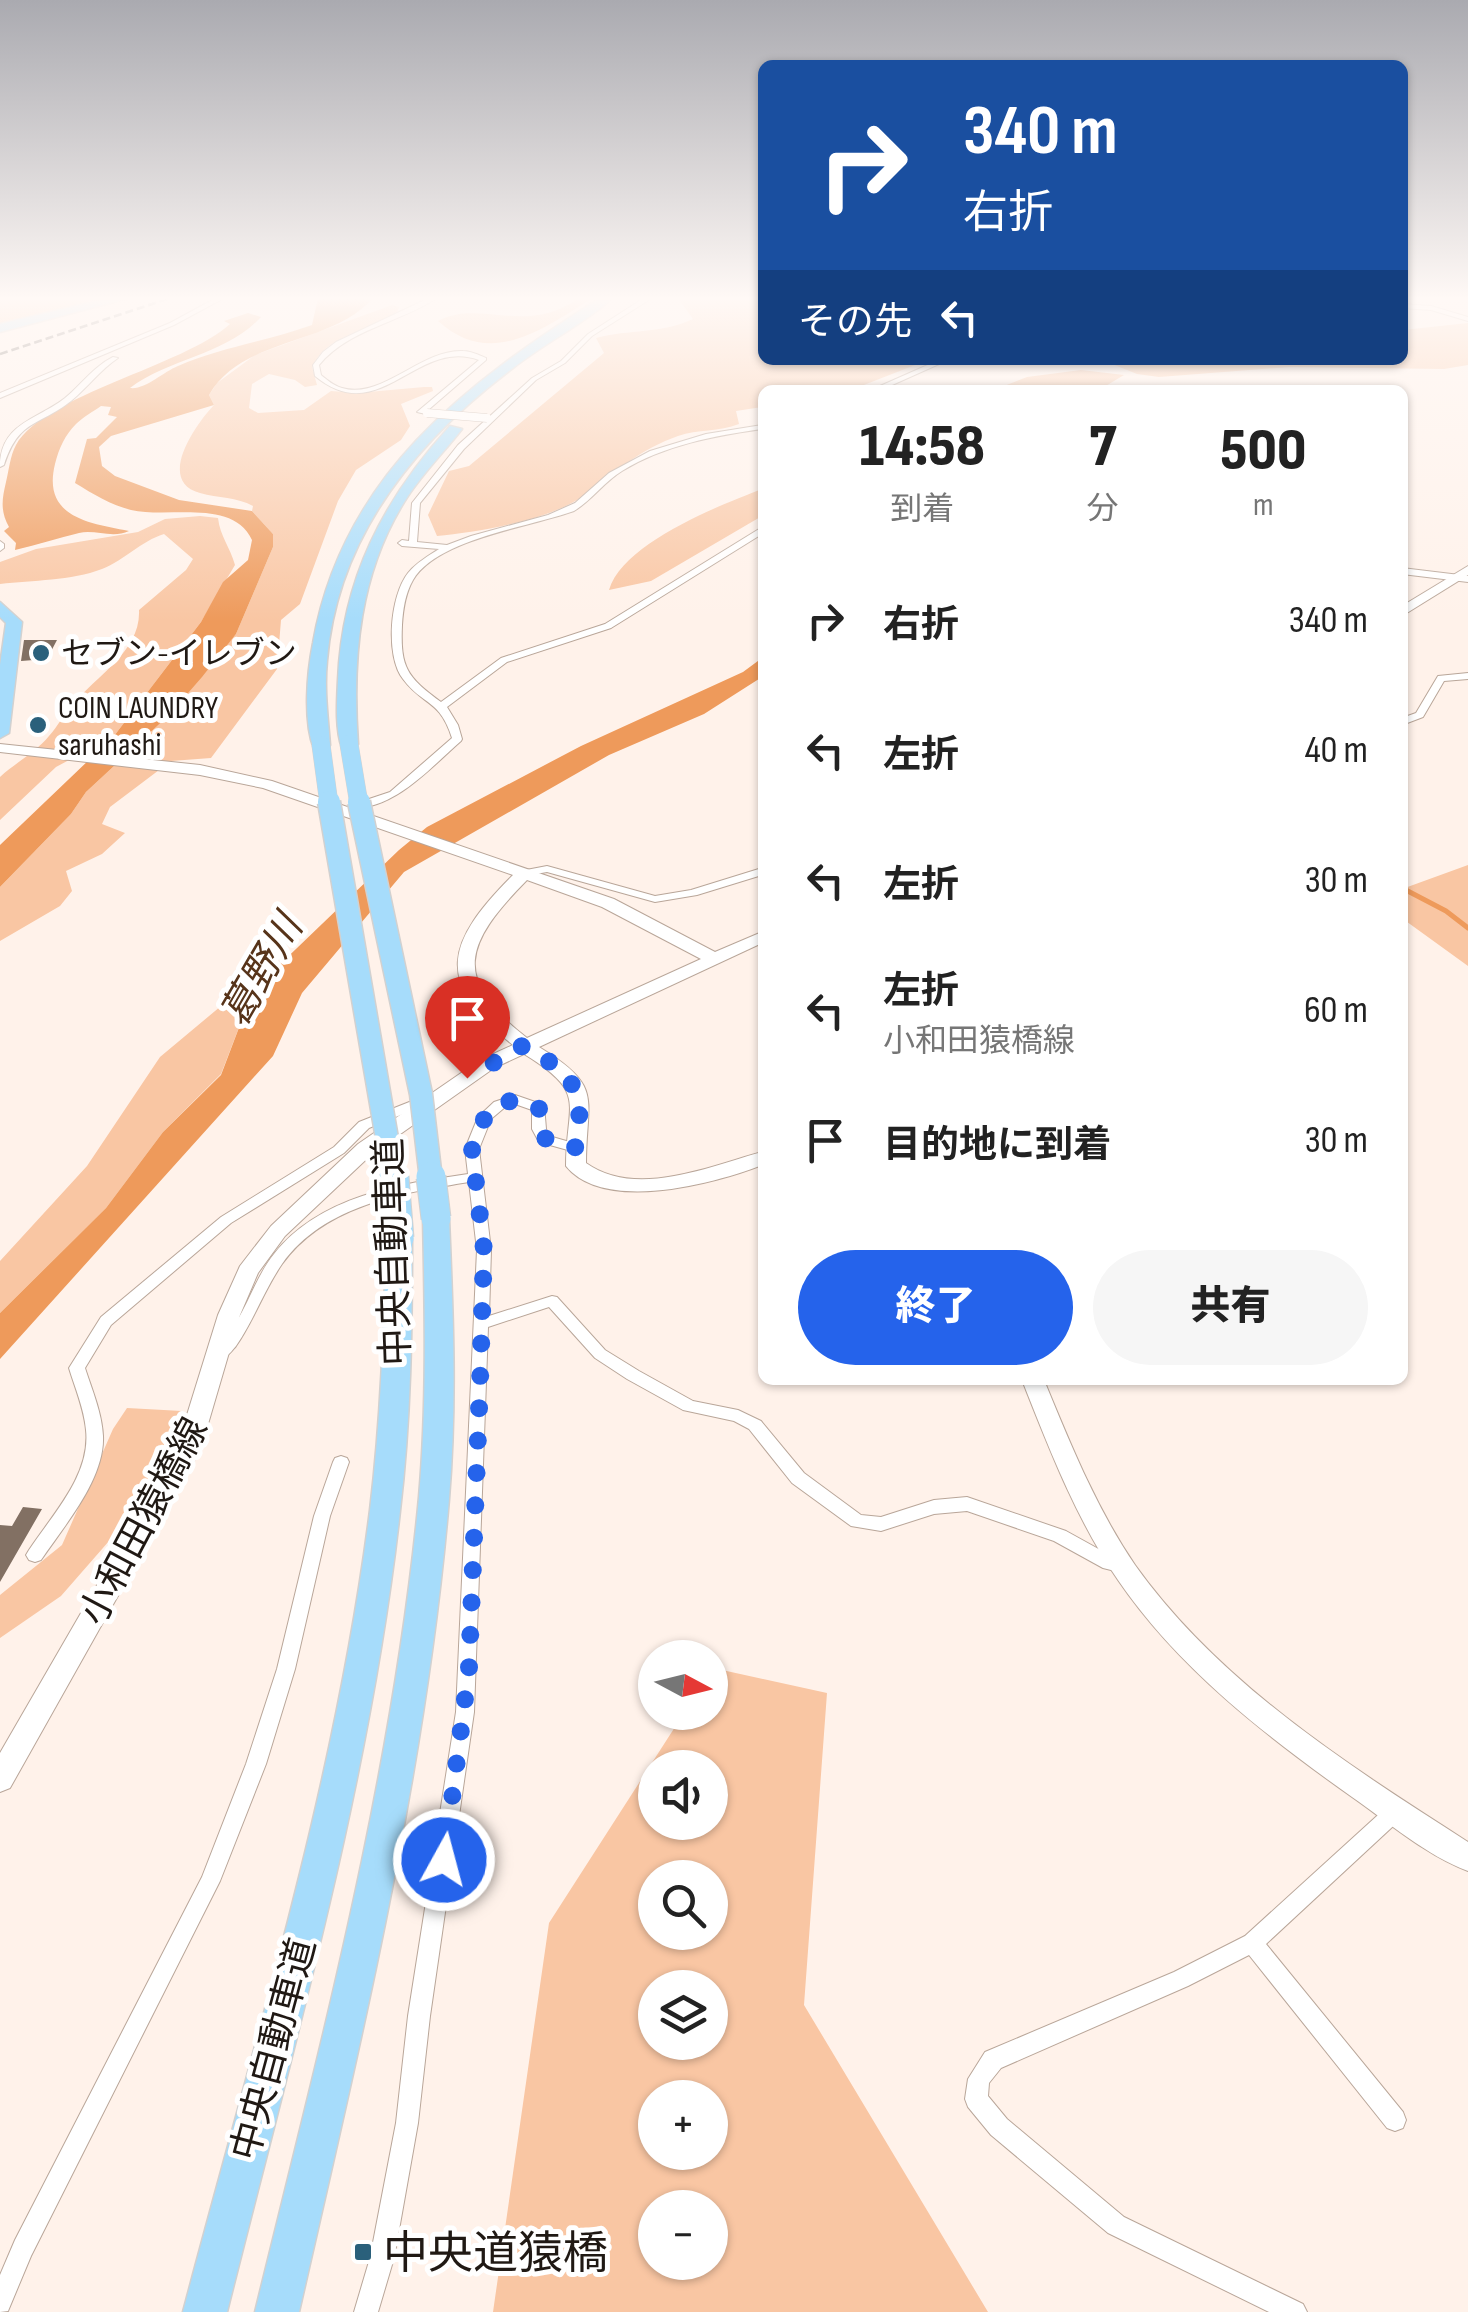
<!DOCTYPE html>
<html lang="ja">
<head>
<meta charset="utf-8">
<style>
  body { margin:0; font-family:"Sofia Sans Condensed","Noto Sans JP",sans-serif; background:#f6f6f6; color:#222; height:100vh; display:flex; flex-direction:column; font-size:38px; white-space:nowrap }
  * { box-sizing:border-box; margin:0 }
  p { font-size:32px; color:#767676 }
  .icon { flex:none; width:55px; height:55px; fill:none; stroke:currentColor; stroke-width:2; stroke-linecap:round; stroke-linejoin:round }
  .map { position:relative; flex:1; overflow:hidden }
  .panel { position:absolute; left:758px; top:385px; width:650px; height:1000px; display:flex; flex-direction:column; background:#fff; border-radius:15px; box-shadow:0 2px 8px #0004 }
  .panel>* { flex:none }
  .hud { position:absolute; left:758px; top:60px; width:650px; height:305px; border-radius:15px; box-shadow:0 2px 8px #0004; background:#1a4fa0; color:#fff; overflow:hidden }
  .needle { width:65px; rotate:97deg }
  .fabs { position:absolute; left:638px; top:1640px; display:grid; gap:20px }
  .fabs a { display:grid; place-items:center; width:90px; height:90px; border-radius:50%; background:#fff; box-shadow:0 2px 8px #0004; font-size:50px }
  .pin { position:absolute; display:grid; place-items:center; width:85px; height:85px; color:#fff; margin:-102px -42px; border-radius:50% 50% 50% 0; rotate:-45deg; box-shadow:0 0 10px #0007 }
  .pin .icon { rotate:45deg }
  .me { position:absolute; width:110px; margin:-55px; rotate:7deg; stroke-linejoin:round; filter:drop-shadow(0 0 8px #0008) }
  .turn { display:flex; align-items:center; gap:35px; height:210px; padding:0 40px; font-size:45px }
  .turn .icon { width:130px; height:130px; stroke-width:2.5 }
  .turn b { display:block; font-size:70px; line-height:85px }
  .then { display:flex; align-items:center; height:95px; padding:0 40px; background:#0003; gap:20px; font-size:38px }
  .eta { display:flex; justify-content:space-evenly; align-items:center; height:170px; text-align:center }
  .eta b { font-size:60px; font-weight:800; line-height:70px }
  .primary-button { display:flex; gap:20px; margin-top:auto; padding:20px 40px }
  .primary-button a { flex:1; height:115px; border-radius:60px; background:#2563eb; color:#fff; font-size:40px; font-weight:800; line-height:115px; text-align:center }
  .primary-button a+a { background:#f6f6f6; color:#222 }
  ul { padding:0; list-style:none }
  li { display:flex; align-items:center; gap:30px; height:130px; padding:0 40px }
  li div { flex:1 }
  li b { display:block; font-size:38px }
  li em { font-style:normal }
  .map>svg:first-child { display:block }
  .green { fill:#f9c6a3; fill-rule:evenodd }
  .water { fill:#ee9a5b }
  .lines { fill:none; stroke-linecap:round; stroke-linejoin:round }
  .stream { stroke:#ee9a5b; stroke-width:5 }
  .building { fill:#827063 }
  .street-casing { stroke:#b9a699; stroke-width:2 }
  .secondary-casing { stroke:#b9a699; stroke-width:2 }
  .highway-casing { stroke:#d2d1d0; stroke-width:3 }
  .street { fill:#fff; fill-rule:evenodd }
  .secondary { fill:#fff; fill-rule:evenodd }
  .highway { fill:#a6dcfb; fill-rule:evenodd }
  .rail { stroke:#675e59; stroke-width:2.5; stroke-dasharray:8 4; stroke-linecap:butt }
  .street-bridge-casing { stroke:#b9a699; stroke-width:9; stroke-linecap:butt }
  .highway-bridge-far2-casing { stroke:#d2d1d0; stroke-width:19; stroke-linecap:butt }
  .highway-bridge-far1-casing { stroke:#d2d1d0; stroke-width:25; stroke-linecap:butt }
  .highway-bridge-casing { stroke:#d2d1d0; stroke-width:31; stroke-linecap:butt }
  .street-bridge { stroke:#fff; stroke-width:8 }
  .highway-bridge-far2 { stroke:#a6dcfb; stroke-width:18 }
  .highway-bridge-far1 { stroke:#a6dcfb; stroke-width:22 }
  .highway-bridge { stroke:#a6dcfb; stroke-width:29 }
  .route { stroke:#2563eb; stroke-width:18; stroke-dasharray:0 32.4 }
  .poi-dot { fill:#2a607b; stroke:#fff; stroke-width:4 }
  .labels { text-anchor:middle; stroke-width:10; stroke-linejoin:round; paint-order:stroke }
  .far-poi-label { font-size:32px; fill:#201914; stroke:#fff; text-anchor:start }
  .street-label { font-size:38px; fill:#201914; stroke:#fff }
  .water-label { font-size:40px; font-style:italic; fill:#57341a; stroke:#fff }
  .near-poi-label { font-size:45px; fill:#201914; stroke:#fff; text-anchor:start }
</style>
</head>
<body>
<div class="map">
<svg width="1468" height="2312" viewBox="0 0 1468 2312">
  <rect width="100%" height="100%" fill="#fff2ea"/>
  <path class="green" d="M0,298h121l-121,25z
    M579,298h14c-51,31 -102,71 -155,23 42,-23 86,16 141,-23z
    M678,298h84v62h166l-77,30h-89v17l-26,4 3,13c-20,8 -41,5 -61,12 -35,12 -64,36 -92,58 -34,26 -107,38 -149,42l-9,-21 21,-44 20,-5 135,-113 -8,-15c33,-9 66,-4 97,-19z
    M392,305l7,2 -3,8c-29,17 -69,19 -84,52l5,18 -12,2 -10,-7 -26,-6 -17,10 -3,24 9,5 46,-3 27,-19 26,2 67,-6h8l1,4 -32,13 9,22 -9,14 -45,30 -18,31 -38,103 -19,16 -4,49 -66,89 -40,3 -61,46 -8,17 23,9 -23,21 -36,17 6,20 -12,15 -60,35v-54l71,-73 15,-22 82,-76 68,-82 37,-87v-13l-21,-23 1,-5c-16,-9 -35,-8 -53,-13 -44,-12 -5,-68 14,-88l-5,-10 8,-12 38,-28z
    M1468,323v42l-24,4 -154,-2 -131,10 -22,-3 -35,-14h300l1,-30z
    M1081,370l43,5 -25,15h-105l33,-13z
    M762,489v27l-111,65 -42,9c14,-47 109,-84 153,-101z
    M200,516l18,2c2,18 12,29 17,47l-34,57 -87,114 -58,31 -56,53v-43c15,-14 36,-25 49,-41 9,-10 15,-22 24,-32 23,-28 68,-53 66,-94l47,-40 7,-11 -29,-25c-23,7 -39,26 -62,35 -31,12 -69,11 -102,15v-22l36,-13 102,-17 27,-13z
    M1468,865v101l-65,-47 -1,-30z
    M227,1001l21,3 -27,70 -58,58 -57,76 -106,105v-52l87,-95 73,-109z
    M127,1408l55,3 -12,52 -19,30 -90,103 -61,42v-43l62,-50 51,-116z
    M713,1668l114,25 -23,312 184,307h-495l56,-389 135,-210 26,-1zM655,1768h55v54h-55zM655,1878h55v54h-55zM655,1988h55v54h-55zM655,2098h55v54h-55zM655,2208h55v54h-55z"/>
  <path class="water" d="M318,298h55c-43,49 -130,38 -164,97l5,10 -103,31 -12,11 3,19 13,10 64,24 73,11 21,23v13l-37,87 -34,43 -34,39 -82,76 -15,22 -71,73v-42l114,-109 87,-114 22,-40 25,-22 4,-20c-20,-42 -83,-21 -121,-30 -20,-5 -38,-16 -56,-27l12,-44 9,-1 21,-21 -9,-2 3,-8 -10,-1c-7,5 -18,11 -25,18 -11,11 -17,24 -21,40 -13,53 33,59 74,67 -17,8 -34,-2 -50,2 -20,5 -43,12 -64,17l1,-7 -12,-12 5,-4c-9,-16 -7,-28 -3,-45 3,-12 4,-26 10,-37 29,-51 166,-78 214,-121l-6,-3 24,-8 13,4c-35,38 -91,41 -131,71 15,2 33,-16 48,-22 43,-19 90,-25 134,-41z
    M762,658v19l-58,37 -95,41 -205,117 -102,121 -29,63 -273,303v-46l106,-105 57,-76 58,-57 27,-71 23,-31 128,-123 28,-23 154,-81 162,-74z"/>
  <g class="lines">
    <path class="stream" d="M1402,888l44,23 22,17"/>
  </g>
  <path class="building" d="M24,640h33l-10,19 -26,2z
    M23,1507l19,2 -42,73v-57l12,1z"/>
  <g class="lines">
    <g class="street-casing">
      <path id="street" d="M216,298h8l-50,27 -174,73v-5l170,-70z
        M429,298h8c-38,25 -88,31 -118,67l2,10c6,5 13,11 21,13 40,12 79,-39 121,-37 8,0 16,4 23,7v2l-59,51h3v4l-13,-3 62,-52c-63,-23 -99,70 -164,16l-2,-11 10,-13 13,-10z
        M644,298h8l-60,38 -27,27 -29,17 -72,69 -44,54 -3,39 30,3 24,-9 77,-21 27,-12 34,-30 41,-22 56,-17 56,-9v4c-48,7 -98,16 -140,42 -18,11 -30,29 -48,40 -44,16 -137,28 -161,69 -8,14 -10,29 -11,45 -2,43 5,52 39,77l60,-44 104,-34 154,-95h3v5l-151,94 -104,34 -60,45 11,18 4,14 -1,2c-32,28 -65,67 -110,68v-4l39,-13 62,-54c-12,-39 -29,-32 -49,-59 -18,-23 -13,-83 5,-106 8,-10 20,-17 31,-24l-37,-3 -4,-3 4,-3 7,1 3,-38 46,-58 74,-67 29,-17 27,-27z
        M1402,304l29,2 37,11v4l-37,-11 -29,-2z
        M113,357l5,1c-18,12 -30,29 -47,43 -33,26 -52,18 -67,64l-4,2c0,-44 37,-47 65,-69 17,-14 28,-31 48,-41z
        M939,360h9l-67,30h-10z
        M0,541l4,3v4l-4,3z
        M1402,568l66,8v6l-66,-8z
        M1468,673v6l-24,2 -21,36 -21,8v-7l14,-5 22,-37z
        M547,866l108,30 36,-6 71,-22v7l-65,20 -42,7 -108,-30 -22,4 -6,-3 2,-2z
        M427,1095l7,4 -2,3 -63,26 -25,25 -113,70 -120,102 -26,43c7,22 17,45 18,68 2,43 -39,90 -62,124l-6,2 -6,-2 -3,-5 3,-5c23,-35 62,-75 57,-120 -2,-22 -11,-42 -17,-62l32,-51 120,-100 113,-70 25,-25z
        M515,1095l29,10 2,24 3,7 31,9 2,3 -7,4 -36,-10 -7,-13v-19l-17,-6 -11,4 -13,11 -12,30 12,101 -2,66 63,-20 5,1 48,53 34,21 54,30 45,9 23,11 43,52 57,42 20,2 53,-17 33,-3 99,34 47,26 16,4 3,5 -3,5 -6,2 -20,-5 -49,-27 -87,-30 -33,3 -53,17 -30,-5 -59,-43 -43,-54 -15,-8 -51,-11 -56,-31 -32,-21 -46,-51 -61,20 -14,385 -44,304 -12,107 -24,135 -16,54h-24l16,-54 26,-135 12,-107 48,-304 21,-462 -8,-68c-67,11 -145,23 -187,82 -18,26 -28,56 -46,82 -6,7 -9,13 -19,10l-3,-4c8,-11 16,-20 23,-31 13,-22 21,-47 37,-67 46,-58 125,-70 194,-80l-3,-25 13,-32 16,-15z
        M341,1456l6,2 2,4 -19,54 -35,153 -29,95 -46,117 -189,375 -23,55 -8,1v-37l15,-35 187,-363 44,-113 31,-95 37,-153 19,-54 2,-4z
        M1396,1802l7,3 3,6 -3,6 -137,127 137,168 3,8 -3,8 -8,3 -8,-3 -138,-173 -61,31 -187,82 -12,15 -1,13 19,23 117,98 179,87 4,8h-38l-161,-79 -117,-98 -23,-28 -3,-8 3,-20 17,-27 189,-80 71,-36 144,-131z"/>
    </g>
    <g class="secondary-casing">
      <path id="secondary" d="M1468,566v9l-66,41v-10z
        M0,744l200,21 72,16 342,118 101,53 47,-20v11l-223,104c66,40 47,51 47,116 50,36 124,3 176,-11v13c-48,19 -158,48 -196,1 0,-64 23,-72 -42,-112l-30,14 -122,86 -87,82 -27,37 -18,42 -39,133 -191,340 -10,4v-39l177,-306 41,-132 22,-49 31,-40 87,-82 122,-84 33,-15c-80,-63 -67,-103 0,-170l-250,-87 -63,-13 -200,-23zM527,880l75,27 99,52 -174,79c-76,-59 -63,-94 0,-158z
        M1022,1380h22c26,63 52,128 91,185 84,118 213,200 333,277v29c-41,-15 -80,-49 -116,-74 -86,-61 -174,-129 -234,-217 -42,-61 -69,-132 -96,-200z"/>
    </g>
    <g class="highway-casing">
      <path id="highway" d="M109,298h20l-129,34v-8z
        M600,298h13c-30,26 -68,45 -100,70 -97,73 -176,168 -186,293 -3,28 1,57 3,84l-2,4h-14c-11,-28 -7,-76 -1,-106 29,-167 152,-259 287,-345z
        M450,426l12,3c-18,23 -38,43 -54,67 -49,75 -56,161 -50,248l-9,6 -7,-2c-7,-19 -5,-47 -4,-68 4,-101 45,-180 112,-254z
        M0,602l22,20 -13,111 -9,5v-73l6,-42 -6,-6z
        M436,1209l13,9c4,94 8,187 0,281 -23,275 -89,544 -150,813h-44c66,-269 138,-538 164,-815 8,-93 6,-186 4,-279z
        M399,1229l9,3 4,6c0,91 -1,182 -12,273 -30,272 -107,536 -173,801h-44c70,-265 153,-530 187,-802 11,-91 14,-181 16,-272l4,-6z"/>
    </g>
    <use href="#street" class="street"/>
    <use href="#secondary" class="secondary"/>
    <use href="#highway" class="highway"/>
    <path class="rail" d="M0,354l170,-56"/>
    <g class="street-bridge-casing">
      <path id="street-bridge" d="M427,413l60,5"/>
    </g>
    <g class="highway-bridge-far2-casing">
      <path id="highway-bridge-far2" d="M349,744l10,60
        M321,745l8,59"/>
    </g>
    <g class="highway-bridge-far1-casing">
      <path id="highway-bridge-far1" d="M329,802l65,377
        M359,802l62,292 10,85"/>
    </g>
    <g class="highway-bridge-casing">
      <path id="highway-bridge" d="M394,1177l5,61
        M431,1177l5,41"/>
    </g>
    <use href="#street-bridge" class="street-bridge"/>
    <use href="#highway-bridge-far2" class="highway-bridge-far2"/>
    <use href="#highway-bridge-far1" class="highway-bridge-far1"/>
    <use href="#highway-bridge" class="highway-bridge"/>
  </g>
  <linearGradient id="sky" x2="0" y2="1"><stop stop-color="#aaaab0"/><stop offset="0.48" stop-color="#fff9f6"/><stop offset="1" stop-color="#fff9f6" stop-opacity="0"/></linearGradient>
  <rect width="1468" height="622" fill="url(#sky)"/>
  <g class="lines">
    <path class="route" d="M444,1860l25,-192 11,-284 4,-134 -12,-101 13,-32 14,-12 17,-6 23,9 1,26 11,9 24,5c13,-60 -3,-73 -51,-103l-57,33"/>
  </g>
  <g class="poi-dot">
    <circle cx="41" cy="653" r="10"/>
    <circle cx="38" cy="725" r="10"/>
    <rect x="353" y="2242" width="20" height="20" rx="5"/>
  </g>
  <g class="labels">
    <g class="far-poi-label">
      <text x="61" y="664">セブン-イレブン</text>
      <text x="58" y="718">COIN LAUNDRY<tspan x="58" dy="37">saruhashi</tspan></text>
    </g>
    <g class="street-label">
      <text transform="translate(392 1252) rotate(-92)" y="13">中央自動車道</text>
      <text transform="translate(143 1521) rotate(-62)" y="13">小和田猿橋線</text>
      <text transform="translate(273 2049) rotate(-75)" y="13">中央自動車道</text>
    </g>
    <g class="water-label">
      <text transform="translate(261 970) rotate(-60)" y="14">葛野川</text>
    </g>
    <g class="near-poi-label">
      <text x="383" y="2268">中央道猿橋</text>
    </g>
  </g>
</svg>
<div class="fabs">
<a><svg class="needle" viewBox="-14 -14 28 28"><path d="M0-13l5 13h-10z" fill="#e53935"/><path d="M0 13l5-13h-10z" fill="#767676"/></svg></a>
<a><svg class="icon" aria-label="sound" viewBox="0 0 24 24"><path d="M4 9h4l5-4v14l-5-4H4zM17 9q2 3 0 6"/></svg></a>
<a><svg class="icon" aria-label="search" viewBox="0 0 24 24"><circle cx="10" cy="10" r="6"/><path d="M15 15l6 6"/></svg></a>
<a><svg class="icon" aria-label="layers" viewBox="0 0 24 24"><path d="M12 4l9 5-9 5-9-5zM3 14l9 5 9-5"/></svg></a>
<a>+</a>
<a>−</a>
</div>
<div class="pin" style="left:467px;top:1078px;background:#d93025"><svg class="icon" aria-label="arrive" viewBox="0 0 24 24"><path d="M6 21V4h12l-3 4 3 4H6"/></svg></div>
<svg class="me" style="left:444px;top:1860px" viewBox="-20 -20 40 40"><circle r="17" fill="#2563eb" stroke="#fff" stroke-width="3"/><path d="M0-11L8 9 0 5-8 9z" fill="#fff"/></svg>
<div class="hud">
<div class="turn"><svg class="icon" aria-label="right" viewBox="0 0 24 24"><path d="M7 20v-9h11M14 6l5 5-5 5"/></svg><div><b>340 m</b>右折</div></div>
<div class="then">その先<svg class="icon" aria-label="left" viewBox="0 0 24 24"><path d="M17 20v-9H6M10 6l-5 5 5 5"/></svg></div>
</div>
<section class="panel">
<div class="eta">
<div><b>14:58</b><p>到着</p></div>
<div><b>7</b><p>分</p></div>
<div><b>500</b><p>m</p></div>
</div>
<ul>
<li><svg class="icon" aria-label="right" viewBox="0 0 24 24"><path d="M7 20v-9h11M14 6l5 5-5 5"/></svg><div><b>右折</b></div><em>340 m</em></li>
<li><svg class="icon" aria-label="left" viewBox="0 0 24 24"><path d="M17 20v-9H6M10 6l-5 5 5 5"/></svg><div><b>左折</b></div><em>40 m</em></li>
<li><svg class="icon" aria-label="left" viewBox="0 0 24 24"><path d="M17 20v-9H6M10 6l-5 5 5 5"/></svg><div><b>左折</b></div><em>30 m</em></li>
<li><svg class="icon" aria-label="left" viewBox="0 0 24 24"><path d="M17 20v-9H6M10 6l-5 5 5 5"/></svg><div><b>左折</b><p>小和田猿橋線</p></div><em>60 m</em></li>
<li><svg class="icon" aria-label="arrive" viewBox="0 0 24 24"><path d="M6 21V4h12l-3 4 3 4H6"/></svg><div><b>目的地に到着</b></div><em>30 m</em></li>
</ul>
<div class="primary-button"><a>終了</a><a>共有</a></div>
</section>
</div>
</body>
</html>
